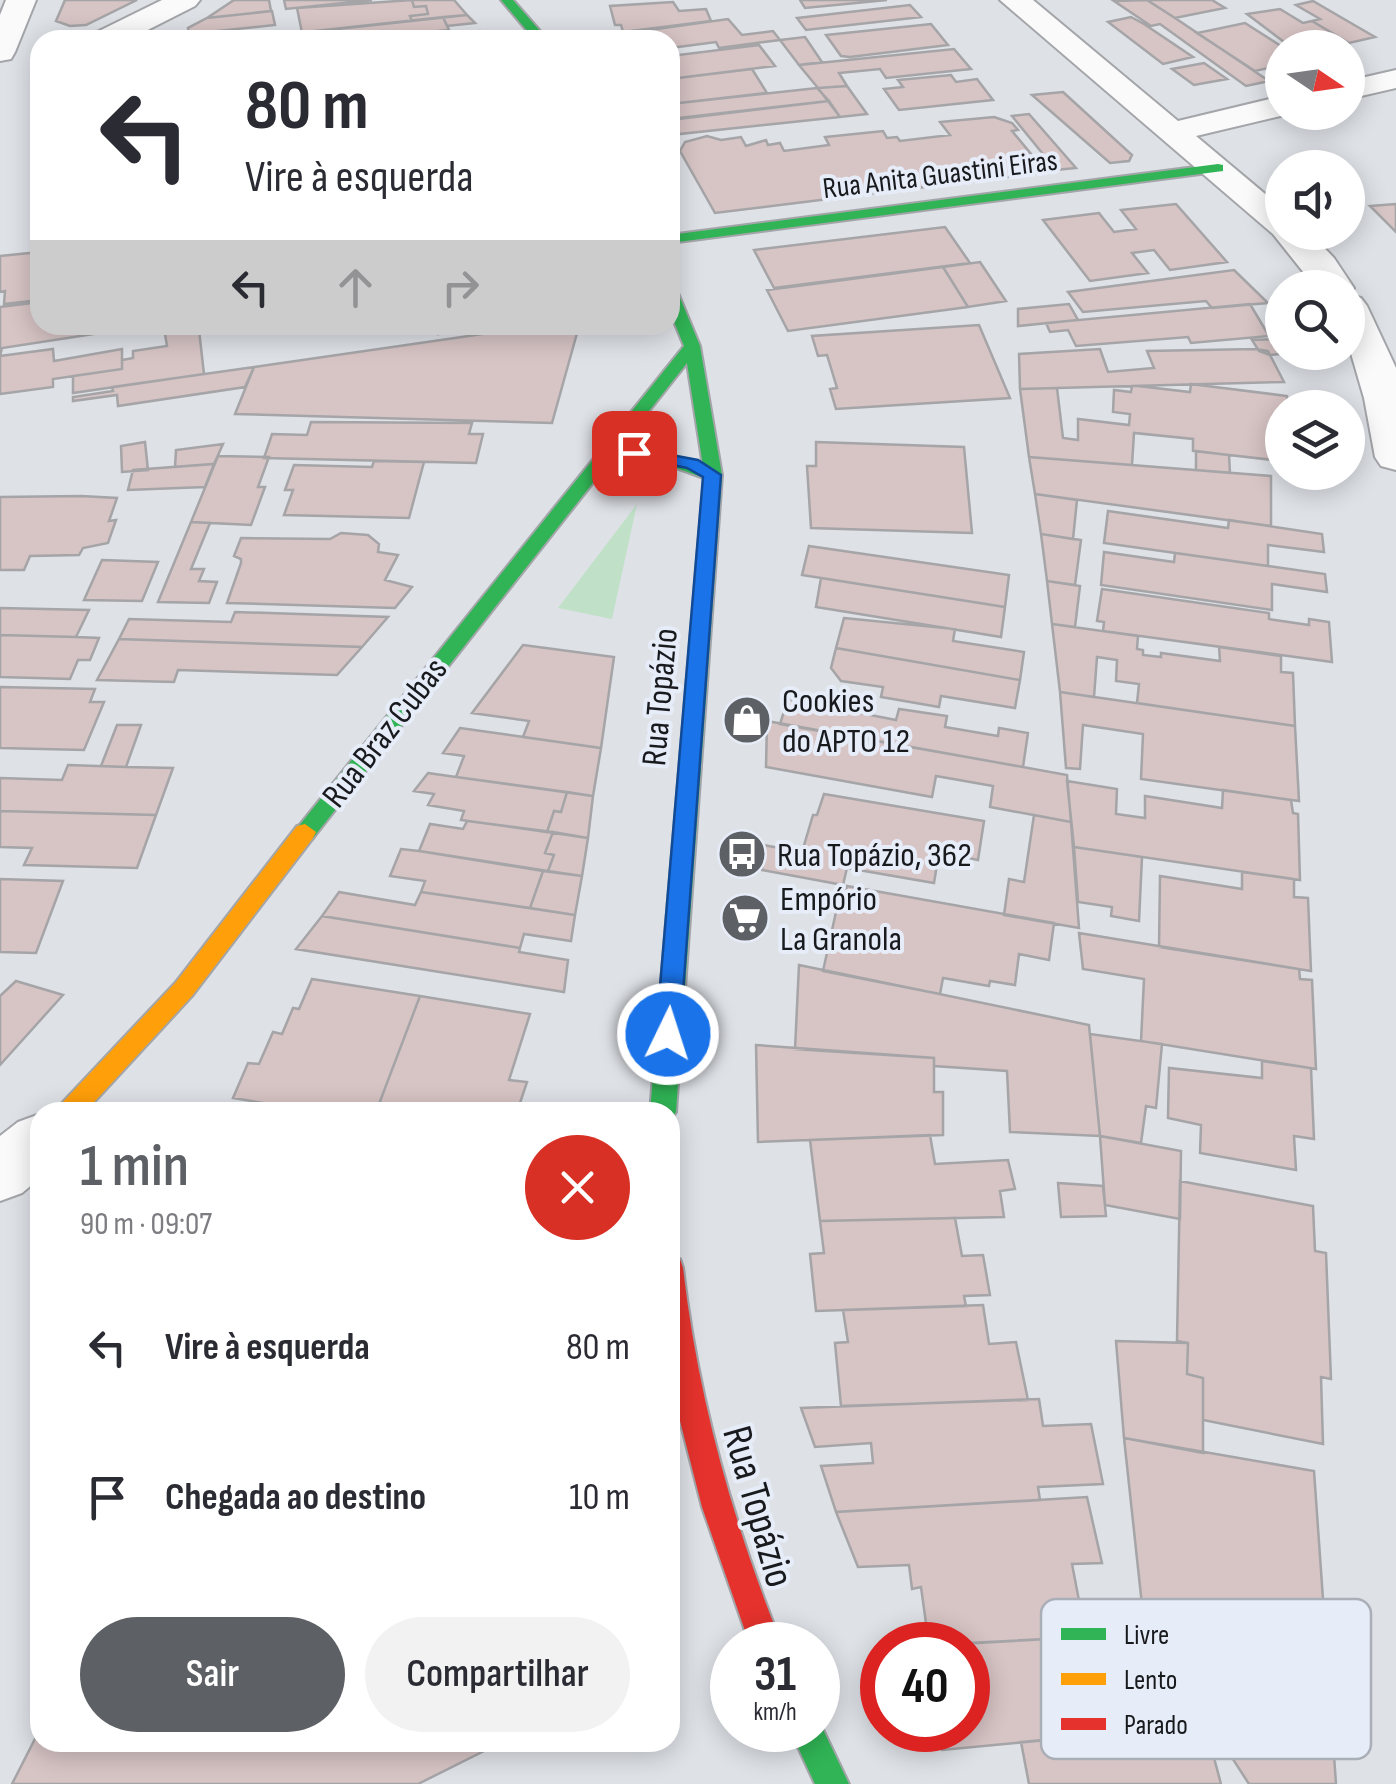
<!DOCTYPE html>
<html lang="pt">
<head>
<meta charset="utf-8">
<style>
  body { margin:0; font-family:"Sofia Sans Condensed",sans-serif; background:#f2f2f3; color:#2b2b33; height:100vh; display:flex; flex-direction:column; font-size:38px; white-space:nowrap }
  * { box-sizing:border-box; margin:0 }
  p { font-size:32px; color:#7c7c81 }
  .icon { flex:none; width:55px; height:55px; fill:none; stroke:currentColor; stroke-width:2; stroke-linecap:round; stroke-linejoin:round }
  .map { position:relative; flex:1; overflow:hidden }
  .drawer { position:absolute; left:30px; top:1102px; width:650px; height:650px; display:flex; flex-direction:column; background:#fff; border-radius:30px; box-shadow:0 5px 25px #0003 }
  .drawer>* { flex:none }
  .top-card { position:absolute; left:30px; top:30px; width:650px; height:305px; border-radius:30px; box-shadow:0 5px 25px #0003; background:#fff; color:#2b2b33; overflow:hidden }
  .needle { width:65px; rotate:103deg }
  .buttons { position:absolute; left:1265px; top:30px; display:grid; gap:20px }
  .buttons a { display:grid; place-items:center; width:100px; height:100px; border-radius:50%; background:#fff; box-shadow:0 5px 25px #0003; font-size:50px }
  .speed { position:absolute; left:710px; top:1622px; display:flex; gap:20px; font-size:50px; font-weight:700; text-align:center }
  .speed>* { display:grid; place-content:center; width:130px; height:130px; border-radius:50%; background:#fff; box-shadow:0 5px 25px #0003; line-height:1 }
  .speed small { font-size:25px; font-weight:400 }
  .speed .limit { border:15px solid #d22; background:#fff; color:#111 }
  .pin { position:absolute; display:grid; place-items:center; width:85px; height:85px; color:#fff; margin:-42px; border-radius:20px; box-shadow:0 5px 15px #0006 }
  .me { position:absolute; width:110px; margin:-55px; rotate:4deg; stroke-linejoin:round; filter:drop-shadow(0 0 8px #0008) }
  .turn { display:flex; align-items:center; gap:35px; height:210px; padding:0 50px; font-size:45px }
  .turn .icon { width:130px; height:130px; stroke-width:2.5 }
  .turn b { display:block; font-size:70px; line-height:85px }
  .lanes { display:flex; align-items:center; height:95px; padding:0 50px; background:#0003; justify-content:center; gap:50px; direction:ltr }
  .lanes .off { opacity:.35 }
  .round { display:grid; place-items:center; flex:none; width:105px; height:105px; border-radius:52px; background:#f2f2f3 }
  .summary { display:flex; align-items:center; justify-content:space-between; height:170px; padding:0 50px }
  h1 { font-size:60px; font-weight:600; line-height:75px; color:#5d6064 }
  .action { display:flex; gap:20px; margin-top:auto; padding:20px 50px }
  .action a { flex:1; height:115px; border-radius:60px; background:#5d6064; color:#fff; font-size:40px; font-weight:600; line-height:115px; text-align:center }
  .action a+a { background:#f2f2f3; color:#2b2b33 }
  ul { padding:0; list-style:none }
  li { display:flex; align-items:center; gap:30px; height:150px; padding:0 50px }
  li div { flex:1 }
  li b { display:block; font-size:38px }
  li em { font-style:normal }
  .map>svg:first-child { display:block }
  .green { fill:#c0e1c8 }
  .building { fill:#d7c4c5; stroke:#a5a4a7; stroke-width:2.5 }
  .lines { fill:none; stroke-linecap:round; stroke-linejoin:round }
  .street-casing { stroke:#a3a5a9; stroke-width:4 }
  .fast-casing { stroke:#a3a5a9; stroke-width:4 }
  .slow-casing { stroke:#a3a5a9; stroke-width:4 }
  .jam-casing { stroke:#a3a5a9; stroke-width:4 }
  .street { fill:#fafafb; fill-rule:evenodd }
  .fast { fill:#30b455; fill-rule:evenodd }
  .slow { fill:#ff9f0a; fill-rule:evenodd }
  .jam { fill:#e5322d; fill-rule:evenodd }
  .route { fill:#1a73e8; stroke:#114b97; stroke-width:2.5 }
  .labels { text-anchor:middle; stroke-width:8; stroke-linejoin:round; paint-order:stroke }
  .far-street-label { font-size:30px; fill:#181a1e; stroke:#e7edf8 }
  .street-label { font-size:35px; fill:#181a1e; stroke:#e7edf8 }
  .poi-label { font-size:35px; fill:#181a1e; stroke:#e7edf8; text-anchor:start }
  .near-street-label { font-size:42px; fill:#181a1e; stroke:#e7edf8 }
  .key { fill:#e7edf8; stroke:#a9aeb7; stroke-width:2.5 }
  .key-label { font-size:28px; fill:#181a1e }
</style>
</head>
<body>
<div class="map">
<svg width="1396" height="1784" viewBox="0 0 1396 1784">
  <rect width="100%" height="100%" fill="#dee1e6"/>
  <path class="green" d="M637,504l-25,115 -54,-11z"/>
  <path class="building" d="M65,0h72l-51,25 -16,1 -14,-5z
    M234,0h35l2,11 -64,7z
    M284,0h88l-86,9z
    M412,0l2,7 12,-1 2,8 -18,2 2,5 -110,12 -5,-25z
    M412,0h42l13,15 -55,6 -2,-5 18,-2 -2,-8 -12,1z
    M800,0h87l-82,8z
    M1147,0l28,18 94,63 -23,5 -86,-62 -9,2 -37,-25z
    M1147,0h65l13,8 -50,10z
    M1313,1l43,25 19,11 -26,6 -37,-22 8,-2 -24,-14z
    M673,2l6,9 27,-2 5,12 -88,11 -2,-7h-6l-5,-19z
    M910,5l11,12 -115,13 -9,-12z
    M1280,9l23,14 9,-2 37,22 -57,5 -45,-34z
    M272,11l3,14 -86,9 -1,-6 19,-10z
    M467,15l8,8 -28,3 -4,-9z
    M443,17l6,13 -109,10 -24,-1 -2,-8z
    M1131,17l13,7 49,33 -30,7 -55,-42z
    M728,19l14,16 31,-4 7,9 -61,8 -3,-6 -46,6v-8h-53l-3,-5z
    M1245,23l39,25 -2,17 -27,6 -58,-38z
    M931,24l17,21 -98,12 -9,-1 -15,-21z
    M449,30l3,10h-82v-1z
    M480,31l6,8 -34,1 -2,-6z
    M805,37l17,25 -23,3 -19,-25z
    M759,45l16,21 -105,13v-23z
    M954,49l17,20 -85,9 -6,-9 -41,4 8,13 -29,2 -19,-23z
    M1204,63l23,16 -33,6 -22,-16z
    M752,69l15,24 -97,11v-25z
    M951,75l5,7 21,-3 16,21 -94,10 -15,-21 19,-2 -5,-7z
    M847,86l20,28 -27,3 -22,-29z
    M817,88l12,13 -159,18v-15z
    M1063,92l69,63 -3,6 -19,2 -78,-68z
    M829,101l11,16 -170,18v-15z
    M1029,114l47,54 -20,2 -44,-54z
    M994,117l18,6 6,7 -6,1 34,41 -331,41 -35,-62 5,-9 22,-6 14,4 20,-3 5,9 20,-6 2,5 12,-2 4,8 45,-6 -4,-8 58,-6 4,7 10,-1 3,4 50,-6 -10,-13z
    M1176,204l51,58 -57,8 -16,-20 -22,3 16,20 -58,8 -47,-61 56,-7 15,19 22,-3 -15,-19z
    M1396,204v28l-26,-26z
    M945,227l25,36 -196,25 -20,-38z
    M40,252v48l-36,4 1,-13 -5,1v-36z
    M980,262l26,39 -38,6 -25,-40z
    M943,267l25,40 -180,24 -21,-41z
    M1234,270l34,33 -56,5 -6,-7 -123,11 -15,-20z
    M40,302v23l99,2 -137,21 -2,8v-49z
    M1069,304l9,16 -60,6v-17z
    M1250,304l19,32 -78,7 -3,-6 -112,9 -8,-16 -18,2 -4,-9z
    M436,325h71l-69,9z
    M545,325l34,1 -27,97 -317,-9 19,-47z
    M979,325l31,73 -174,11 -6,-20 7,-1 -10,-33 -9,1 -6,-20z
    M199,330l5,44 -131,19v-17l49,-7v-9l11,-2v-7l34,-5 -2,-12z
    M1282,339v13h18l-30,3 -11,-4 -7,-11z
    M53,349l1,12 68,-12v20l-69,10v8l-53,7v-38z
    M1100,349l8,23 46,-4 -7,-17 110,-2 11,2 16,31 -264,7 -1,-35z
    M254,367l-9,20 -127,19 -1,-11 -44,6v-4l40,-6 -1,-4z
    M1191,384l96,12 1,12h-6v53l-89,-10v-12l-59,-6 -2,32 -103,-8 -9,-68 37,-1 6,50 15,2v-21l51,6 1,-11 -17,-2 1,-22 17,2 1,-6h6l52,6z
    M311,422l161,1 -3,11h14l-7,29 -212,-5 8,-24 35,1z
    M145,442l3,28 -26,2 -1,-26z
    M816,442l148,5 8,86 -161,-5 -4,-62h9z
    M223,444l-9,20 -39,3 1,-17z
    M1196,451l33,4 1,18 -34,-3z
    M218,456l51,1 -11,30h7l-14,38 -60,-3z
    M1029,457l242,19v50l-236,-32z
    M374,461l50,1 -15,56 -125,-3 9,-25h-8l9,-25 78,2z
    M214,464l-9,23 -77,3 5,-20z
    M1035,494l42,6 -4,39 -32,-5z
    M81,496l36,2 -8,23 7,-1 -8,23 -25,5 -4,7 -49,1 -6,14h-24v-73z
    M1108,511l120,17 1,-8 93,14 2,18 -56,-7v21l-164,-23z
    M191,522l19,1 -19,46h13l-5,12 18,1 -8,21 -51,-1z
    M341,533l27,2 11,9 -1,8 20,3 -13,25 27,7 -17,21 -168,-5 14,-40v-4l-7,-3 7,-18 89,1z
    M1041,534l40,6 -6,45 -28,-4z
    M809,546l200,29 -4,32 -203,-32z
    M1104,552l70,10 1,-9 150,21 2,18 -55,-8v26l-171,-25z
    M102,560l56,2 -16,39 -58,-1z
    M821,578l184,29 -4,30 -185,-30z
    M1047,581l33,5 -5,41 -23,-3z
    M1102,589l167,24v6l40,6v-6l20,3 3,40 -229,-31 1,-9 -7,-1z
    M0,608l89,2 -13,27 -76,-2z
    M235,612l153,5 -26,30 -243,-8 10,-20 102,3z
    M844,618l111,11 -2,12 71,11 -4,28 -184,-32z
    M1052,624l86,12 -1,13 6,1v5l18,2v-4l59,8 -1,-14 62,9v16l12,1 2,53 -158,-23 2,-19 -23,-3 1,-21 -20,-3 -3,40 -34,-5z
    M0,635l76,2 23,1 -9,22h-12l-8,19 -70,-2z
    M119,639l243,8 -25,28 -159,-5 -4,12 -77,-2z
    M523,645l91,12 -13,91 -78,-11 6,-16 -57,-8z
    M836,648l184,32 -5,28 -74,-12 -2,11 -58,-10 2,-10 -42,-6 -10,-13z
    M0,687l95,2 -5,13h14l-20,48 -84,-2z
    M1060,692l235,34 4,75 -158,-22 2,-45 -60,-9 -3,44 -14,-1z
    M788,699l108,21 3,-11 48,7 -2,11 53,9 1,-8 29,5 -5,34 -243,-43z
    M767,721l300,54 4,47 -81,-15 3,-21 -57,-10 -4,21 -166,-30z
    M117,725h24l-15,42 -25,-1z
    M460,728l141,20 -8,48 -137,-19 8,-21 -21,-3z
    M68,765l58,2 47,1 -17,47 -156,-4v-33l62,2z
    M428,773l28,4 111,15 -6,20 -7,-1 -7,21 -86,-12 3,-9 -36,-6 6,-11 -20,-3z
    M1067,781l50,8 -1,25 29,4v-22l77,12 1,-18 68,10 2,13 5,1 2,66 -226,-33z
    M567,792l26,4 -5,42 -41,-6 7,-21 7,1z
    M824,794l160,27 -6,39 -39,-8 -5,31 -87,-15 -4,17 -81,-15 1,-25 39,7 11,-37h4z
    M0,811l156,4 -19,53 -113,-3 8,-17 -32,-1z
    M1034,815l37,7 8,106 -75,-13 5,-36 15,3z
    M467,821l86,11 -8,21 9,2 -6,16 -129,-20 11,-27 33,5z
    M553,832l35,6 -6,38 -34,-5 6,-16 -9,-2z
    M1074,847l68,10 -3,64 -28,-5 1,-9 -34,-5z
    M401,849l18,2 124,20 -13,37 -109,-16 4,-11 -35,-5z
    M543,871l39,5 -7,39 -45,-7z
    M1242,872l52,7v18l14,1 3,73 -152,-24 1,-71 82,13z
    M0,879l63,2 -27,72 -36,-1z
    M847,886l207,37 -5,37 -30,-6 -4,31 -25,-4 -1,5 -46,-8 -3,16 -117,-23 15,-68h5z
    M339,892l76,13 6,-13 154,23 -4,26 -47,-7 -4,14 -198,-32z
    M322,916l198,32 -1,4 49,8 -4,32 -268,-43z
    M1079,933l220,36 1,10 12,1 4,89 -175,-28 3,-62 -61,-10z
    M799,965l290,60 11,111 -90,-4 -3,-61 -73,-5v-8l-139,-9z
    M312,979l108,17 -44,116h-58l-85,-14 15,-35 11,1 14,-32 9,2 11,-26 6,1z
    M16,981l47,14 -63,70v-69z
    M420,996l110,18 -21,66 18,2 -10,30h-141z
    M1090,1034l72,10 -6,64 -10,-2 -5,37 -41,-7z
    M756,1045l178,13v34h9v43l-185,7z
    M1262,1061l49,7 3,71 -20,-3 2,34 -96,-17 1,-28 -33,-7 1,-50 93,10z
    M930,1135l5,29 73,-4 7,29 -15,2 4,26 -184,4 -10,-81z
    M1100,1136l81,15 -1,68 -75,-14z
    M1180,1181l133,25 2,45 11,2 5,126 -10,-2 2,67 -120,-24v-42l-16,-4 1,-31 -11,-2z
    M1058,1183l45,3 3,30 -45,1z
    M955,1218l7,38 21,-1 7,40 -26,1 2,10 -150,5 -6,-57 14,-1 -4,-32z
    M983,1305l6,39 27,-2 12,58 -187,6 -6,-63 13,-1 -5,-32z
    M1116,1341l72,2 -1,31 16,4v75l-79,-15z
    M1039,1399l4,27 48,-2 12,60 -65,3 2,13 -204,12 -15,-46 52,-3 -2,-20 -56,4 -14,-39z
    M1124,1438l190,33 22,313h-87l-97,-150 -7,-1z
    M1087,1497l15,66 -30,1 14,73 -157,8 -8,-58 -9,2 -3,-24 -51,2 -22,-55z
    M1119,1635l11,51 40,-4 11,45 -239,23 -10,-20h36v-85h-27z
    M1205,1724l16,60h-192l-8,-42z
    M40,1729v13h462l-84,42h-406z"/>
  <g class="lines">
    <g class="street-casing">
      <path id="street" d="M6,0h30l-21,52 -4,7 -11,2v-46z
        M162,0h38l-5,6 -67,34h-39l4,-6z
        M1000,0h33l145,121 104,-25v16l11,1 -97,23 86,72v24h27l25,26 20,30 -5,7 12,3 6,8 29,62v102l-15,-4 -6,-9 -11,-59 -16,-55v-55h-32l-43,-54z
        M1396,70v18l-48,11v-18z
        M40,1114v64l-18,15 -22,8v-65l18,-14z"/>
    </g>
    <g class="fast-casing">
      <path id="fast" d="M501,0h12l35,40h-13z
        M1218,164l5,1v6l-553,72v-8z
        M670,288l8,5 22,53 22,129 -46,637 -6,8v-8h-20l54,-634 -47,-17 -50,4 -294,373 -8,2 -11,-8 390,-486 -14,-34zM687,363l16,103 -45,-15 -43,3z
        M818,1719l31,65h-34l-25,-54h28z"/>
    </g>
    <g class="slow-casing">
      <path id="slow" d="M305,824l11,8 -3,6 -121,158 -107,116h-27l3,-8 115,-122 121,-156z"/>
    </g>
    <g class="jam-casing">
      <path id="jam" d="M670,1255l10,4 3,9c15,131 50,255 99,377h-32l-48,-138 -24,-94 -8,-41z"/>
    </g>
    <use href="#street" class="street"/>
    <use href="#fast" class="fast"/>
    <use href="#slow" class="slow"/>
    <use href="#jam" class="jam"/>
  </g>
  <path class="route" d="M634,448l64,12 23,15 -41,559 -3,7h-18l-3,-7 47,-557 -16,-9 -59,-12v-7z"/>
  <defs>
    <g id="shop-disc" transform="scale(2.5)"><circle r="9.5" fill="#5d6064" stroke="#e7edf8"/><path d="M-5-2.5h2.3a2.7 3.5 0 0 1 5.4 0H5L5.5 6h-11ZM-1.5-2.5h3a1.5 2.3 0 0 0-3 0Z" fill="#fff"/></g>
    <g id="bus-disc" transform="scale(2.5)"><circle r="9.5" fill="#5d6064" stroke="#e7edf8"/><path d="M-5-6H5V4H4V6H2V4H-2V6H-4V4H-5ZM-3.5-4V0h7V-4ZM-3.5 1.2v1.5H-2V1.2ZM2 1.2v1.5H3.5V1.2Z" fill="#fff"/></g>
    <g id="supermarket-disc" transform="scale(2.5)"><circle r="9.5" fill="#5d6064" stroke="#e7edf8"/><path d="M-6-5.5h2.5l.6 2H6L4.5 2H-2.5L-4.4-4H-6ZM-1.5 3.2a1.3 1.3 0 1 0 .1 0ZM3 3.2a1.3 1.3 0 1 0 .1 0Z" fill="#fff"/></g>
  </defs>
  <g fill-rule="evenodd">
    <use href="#shop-disc" x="747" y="720"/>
    <use href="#bus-disc" x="742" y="854"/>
    <use href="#supermarket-disc" x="745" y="918"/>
  </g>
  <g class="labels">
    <g class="far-street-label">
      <text transform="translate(940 174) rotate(-7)" y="10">Rua Anita Guastini Eiras</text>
    </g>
    <g class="street-label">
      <text transform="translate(659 697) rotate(-85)" y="12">Rua Topázio</text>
      <text transform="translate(384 732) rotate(-52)" y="12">Rua Braz Cubas</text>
    </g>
    <g class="poi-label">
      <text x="782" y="712">Cookies<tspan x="782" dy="40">do APTO 12</tspan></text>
      <text x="777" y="866">Rua Topázio, 362</text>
      <text x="780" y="910">Empório<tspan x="780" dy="40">La Granola</tspan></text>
    </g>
    <g class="near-street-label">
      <text transform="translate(760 1506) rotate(74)" y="15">Rua Topázio</text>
    </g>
  </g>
  <rect x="1041" y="1599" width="330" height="160" rx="15" class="key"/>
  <rect x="1061" y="1628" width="45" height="12" fill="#30b455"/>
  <rect x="1061" y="1673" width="45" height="12" fill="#ff9f0a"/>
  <rect x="1061" y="1718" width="45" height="12" fill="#e5322d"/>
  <g class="key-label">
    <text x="1124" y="1644">Livre</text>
    <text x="1124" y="1689">Lento</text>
    <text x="1124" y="1734">Parado</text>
  </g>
</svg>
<div class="buttons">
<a><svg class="needle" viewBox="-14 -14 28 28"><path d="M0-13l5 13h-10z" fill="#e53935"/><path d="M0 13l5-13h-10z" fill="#7c7c81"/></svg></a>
<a><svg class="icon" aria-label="sound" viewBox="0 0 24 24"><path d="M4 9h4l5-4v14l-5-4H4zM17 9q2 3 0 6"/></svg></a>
<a><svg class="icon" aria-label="search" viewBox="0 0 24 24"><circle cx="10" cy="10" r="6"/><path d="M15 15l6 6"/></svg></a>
<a><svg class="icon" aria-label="layers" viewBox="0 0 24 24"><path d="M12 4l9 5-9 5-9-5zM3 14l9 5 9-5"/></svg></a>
</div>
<div class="speed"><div>31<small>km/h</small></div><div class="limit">40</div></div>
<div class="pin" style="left:634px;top:453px;background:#d93025"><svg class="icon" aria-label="arrive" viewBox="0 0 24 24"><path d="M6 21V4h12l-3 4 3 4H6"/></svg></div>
<svg class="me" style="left:668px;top:1034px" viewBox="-20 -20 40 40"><circle r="17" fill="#1a73e8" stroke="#fff" stroke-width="3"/><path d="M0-11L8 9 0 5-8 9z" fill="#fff"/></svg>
<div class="top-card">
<div class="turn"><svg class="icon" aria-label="left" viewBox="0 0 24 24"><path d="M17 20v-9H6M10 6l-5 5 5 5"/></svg><div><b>80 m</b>Vire à esquerda</div></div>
<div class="lanes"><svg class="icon" aria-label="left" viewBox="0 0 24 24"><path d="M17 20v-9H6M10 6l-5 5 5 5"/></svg><svg class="icon off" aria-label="ahead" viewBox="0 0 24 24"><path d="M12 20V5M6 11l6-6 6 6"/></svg><svg class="icon off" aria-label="right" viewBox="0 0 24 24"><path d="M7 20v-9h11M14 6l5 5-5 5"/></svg></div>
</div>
<section class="drawer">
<div class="summary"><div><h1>1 min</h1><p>90 m · 09:07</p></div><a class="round" style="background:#d93025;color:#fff"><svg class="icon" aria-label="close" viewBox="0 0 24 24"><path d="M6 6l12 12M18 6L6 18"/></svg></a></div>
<ul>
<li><svg class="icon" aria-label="left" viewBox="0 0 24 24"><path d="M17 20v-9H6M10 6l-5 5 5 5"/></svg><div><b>Vire à esquerda</b></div><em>80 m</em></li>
<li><svg class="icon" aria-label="arrive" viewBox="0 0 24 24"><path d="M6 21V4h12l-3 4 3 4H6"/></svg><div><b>Chegada ao destino</b></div><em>10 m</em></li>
</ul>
<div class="action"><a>Sair</a><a>Compartilhar</a></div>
</section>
</div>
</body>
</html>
